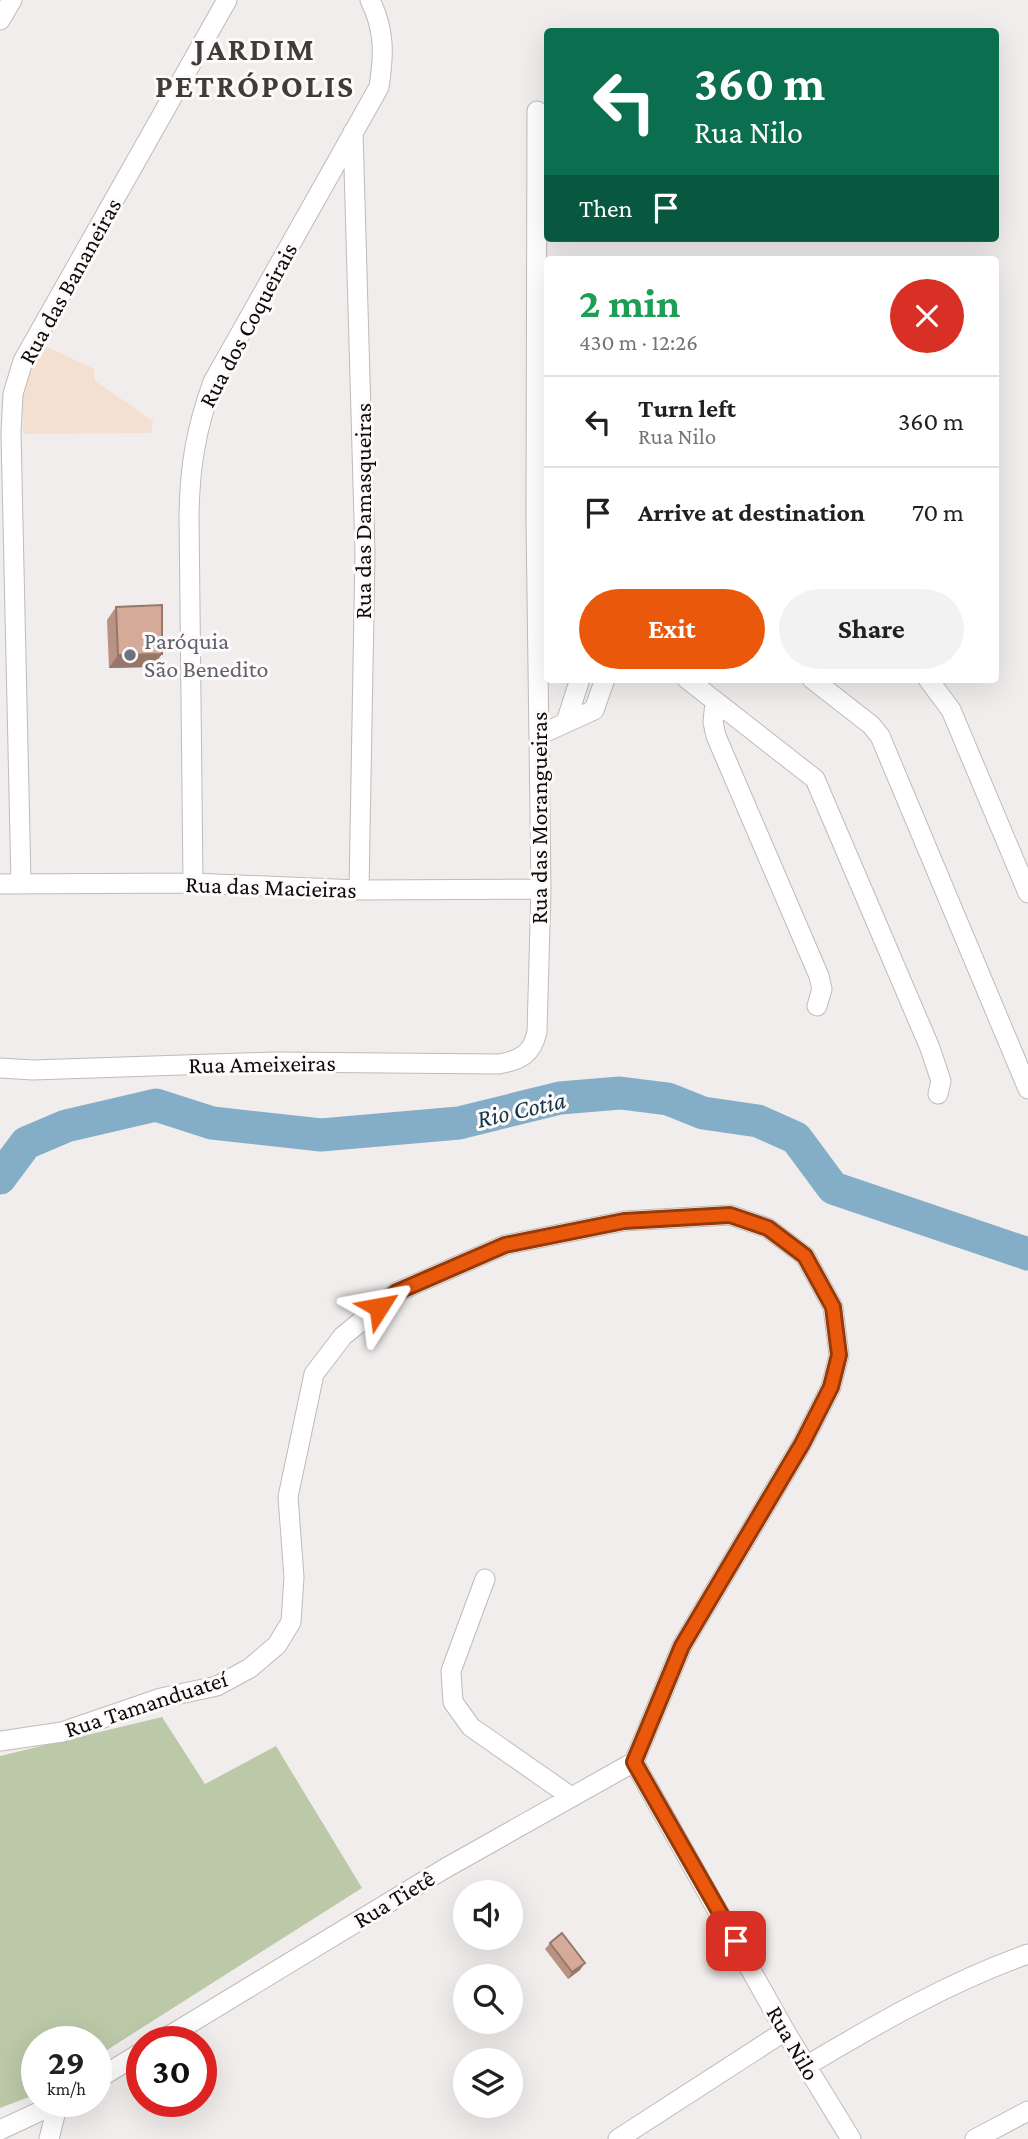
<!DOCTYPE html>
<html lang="en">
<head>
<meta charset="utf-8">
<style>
  body { margin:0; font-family:"Crimson Pro",serif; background:#f2f2f2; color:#202124; height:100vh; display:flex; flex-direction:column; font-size:26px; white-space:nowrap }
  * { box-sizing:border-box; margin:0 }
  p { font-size:23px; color:#757577 }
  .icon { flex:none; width:38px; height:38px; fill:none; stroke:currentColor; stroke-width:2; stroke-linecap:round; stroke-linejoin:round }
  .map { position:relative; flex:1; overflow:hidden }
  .details { position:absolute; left:544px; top:256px; width:455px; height:427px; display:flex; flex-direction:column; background:#fff; border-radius:7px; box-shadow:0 7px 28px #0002 }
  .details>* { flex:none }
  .guide { position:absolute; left:544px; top:28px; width:455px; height:214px; border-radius:7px; box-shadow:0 7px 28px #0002; background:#0b6e4f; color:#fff; overflow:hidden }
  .buttons { position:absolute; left:453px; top:1880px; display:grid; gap:14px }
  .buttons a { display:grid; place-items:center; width:70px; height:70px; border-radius:50%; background:#fff; box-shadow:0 7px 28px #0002; font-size:35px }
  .speed { position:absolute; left:21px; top:2026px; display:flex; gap:14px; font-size:35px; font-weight:700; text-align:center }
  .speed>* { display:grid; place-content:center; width:91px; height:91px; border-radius:50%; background:#fff; box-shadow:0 7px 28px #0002; line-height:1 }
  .speed small { font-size:18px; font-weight:400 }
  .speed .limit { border:10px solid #d22; background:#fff; color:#111 }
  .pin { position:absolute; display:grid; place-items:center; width:60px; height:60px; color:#fff; margin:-30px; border-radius:14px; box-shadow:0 4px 10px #0006 }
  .me { position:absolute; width:77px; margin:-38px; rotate:56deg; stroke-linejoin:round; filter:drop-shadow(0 0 5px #0008) }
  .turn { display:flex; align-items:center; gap:24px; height:147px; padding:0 35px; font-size:32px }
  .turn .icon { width:91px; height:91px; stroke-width:2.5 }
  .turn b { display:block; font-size:49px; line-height:60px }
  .then { display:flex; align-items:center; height:66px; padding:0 35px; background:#0003; gap:14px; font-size:26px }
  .round { display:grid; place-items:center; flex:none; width:74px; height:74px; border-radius:37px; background:#f2f2f2 }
  .headline { display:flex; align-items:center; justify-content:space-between; height:119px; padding:0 35px }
  h1 { font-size:42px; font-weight:700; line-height:52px; color:#1e9e55 }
  .primary-button { display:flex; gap:14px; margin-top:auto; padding:14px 35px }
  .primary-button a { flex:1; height:80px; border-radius:42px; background:#ea580c; color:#fff; font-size:28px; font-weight:700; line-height:80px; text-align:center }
  .primary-button a+a { background:#f2f2f2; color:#202124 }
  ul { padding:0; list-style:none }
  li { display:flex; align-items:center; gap:21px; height:91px; padding:0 35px; border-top:2px solid #e0e0e0 }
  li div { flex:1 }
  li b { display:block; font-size:26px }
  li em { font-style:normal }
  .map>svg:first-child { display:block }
  .education { fill:#f3e0d0 }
  .green { fill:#bbc9a8 }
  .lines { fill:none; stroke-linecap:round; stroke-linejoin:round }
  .river { stroke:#84aec7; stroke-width:33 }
  .minor-casing { stroke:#bebbb9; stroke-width:21 }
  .minor { stroke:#fff; stroke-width:19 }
  .wall { fill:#b89283 }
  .shaded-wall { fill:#96776a }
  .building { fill:#d6aa98; stroke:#96776a; stroke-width:2 }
  .route-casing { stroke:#983908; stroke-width:18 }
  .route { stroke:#ea580c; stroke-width:12 }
  .worship-dot { fill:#6b7280; stroke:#fefaf9; stroke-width:2.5 }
  .labels { text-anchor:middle; stroke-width:6; stroke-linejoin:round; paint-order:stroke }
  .street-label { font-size:24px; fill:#0d0c0c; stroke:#fefaf9 }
  .worship-label { font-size:24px; fill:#5b616d; stroke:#fefaf9; text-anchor:start }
  .water-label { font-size:26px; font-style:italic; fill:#13374a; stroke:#fefaf9 }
  .district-label { font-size:32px; font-weight:bold; letter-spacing:2px; fill:#3f3c3b; stroke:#fefaf9 }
</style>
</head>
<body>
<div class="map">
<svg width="1028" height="2139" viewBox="0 0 1028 2139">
  <rect width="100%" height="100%" fill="#f0edec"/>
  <path class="education" d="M43,345l51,24 1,12 58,40 -2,12 -128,1v-44z"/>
  <path class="green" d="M162,1717l43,67 71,-38 86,142 -266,169v-15h-59v52l-37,14v-352z"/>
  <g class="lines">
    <path class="river" d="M0,1178l26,-35 40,-17 90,-21 56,18 109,12 138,-12 101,-25 60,-5 48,6 35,14 55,8 38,17 37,50 195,66"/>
    <g class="minor-casing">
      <path id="minor" d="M0,20l12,-20
        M353,132l12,422 -6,336
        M687,679l128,100 115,269 11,33 -3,13
        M812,679l59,46 9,11 148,353
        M928,679l23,31 77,183
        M715,702l-2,20 3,14 103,240 3,13 -5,17
        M566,722l14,-43
        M539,735l55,-25 11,-31
        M21,883l-10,-450 2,-39 10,-33 204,-361
        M193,883l-4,-369c1,-49 7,-85 24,-132l166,-295c5,-32 6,-57 -9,-87
        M0,884l193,-1 166,7 182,-1
        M0,1068l33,2 241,-8 225,2c22,-4 33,-10 38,-32l4,-143 -5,-370 1,-408
        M485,1579l-34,92 2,31 18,25 99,69
        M0,1741l62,-9 99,-34 56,-12 33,-18 27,-23 14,-23 3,-45 -6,-80 26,-123 29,-38 54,-44 108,-47 119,-24 106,-6 38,13 37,28 28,51 6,48 -8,32 -29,57 -120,202 -48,116
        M634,1762l151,269 66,108
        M159,2042l285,-173 190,-107
        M806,2066c71,-42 143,-84 222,-112
        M96,2080l46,-28
        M0,2130l60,-28
        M49,2139l9,-36
        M618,2139l167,-108
        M975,2139l53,-28"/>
    </g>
    <use href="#minor" class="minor"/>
  </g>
  <path class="wall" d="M116,607l46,47 -10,13 -43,1 -2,-48z
    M550,1943l30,27 -12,9 -23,-30z"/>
  <path class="shaded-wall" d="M162,654l-10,13 -43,1 9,-13z
    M585,1963l-5,7 -12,9 4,-7z"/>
  <path class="building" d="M162,605v49l-44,1 -2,-48z
    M562,1933l23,30 -13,9 -22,-29z"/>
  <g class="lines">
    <g class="route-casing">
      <path id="route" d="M379,1307l18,-15 108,-47 119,-24 106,-6 38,13 37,28 28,51 6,48 -8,32 -29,57 -120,202 -48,116 102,179"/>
    </g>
    <use href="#route" class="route"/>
  </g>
  <circle class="worship-dot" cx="130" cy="655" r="7"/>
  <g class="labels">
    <g class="street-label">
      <text transform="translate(70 281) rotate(-61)" y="8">Rua das Bananeiras</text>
      <text transform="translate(248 325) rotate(-62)" y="8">Rua dos Coqueirais</text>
      <text transform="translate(363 511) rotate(-90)" y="8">Rua das Damasqueiras</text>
      <text transform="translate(539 818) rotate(-90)" y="8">Rua das Morangueiras</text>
      <text transform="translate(271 887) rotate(2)" y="8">Rua das Macieiras</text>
      <text transform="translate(262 1064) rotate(-1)" y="8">Rua Ameixeiras</text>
      <text transform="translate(146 1704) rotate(-18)" y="8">Rua Tamanduateí</text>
      <text transform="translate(394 1899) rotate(-31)" y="8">Rua Tietê</text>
      <text transform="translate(793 2043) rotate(60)" y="8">Rua Nilo</text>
    </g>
    <g class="worship-label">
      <text x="144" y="649">Paróquia<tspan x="144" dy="28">São Benedito</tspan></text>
    </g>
    <g class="water-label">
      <text transform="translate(521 1109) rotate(-13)" y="9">Rio Cotia</text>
    </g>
    <g class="district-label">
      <text x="255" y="60">JARDIM<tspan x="255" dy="37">PETRÓPOLIS</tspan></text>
    </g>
  </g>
</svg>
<div class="buttons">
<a><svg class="icon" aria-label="sound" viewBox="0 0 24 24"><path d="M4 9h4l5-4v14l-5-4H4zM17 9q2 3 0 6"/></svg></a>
<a><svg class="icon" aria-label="search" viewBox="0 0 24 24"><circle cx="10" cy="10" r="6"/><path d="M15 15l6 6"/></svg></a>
<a><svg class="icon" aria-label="layers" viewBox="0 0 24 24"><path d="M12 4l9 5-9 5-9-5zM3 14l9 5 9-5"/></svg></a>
</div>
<div class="speed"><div>29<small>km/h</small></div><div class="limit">30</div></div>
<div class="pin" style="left:736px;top:1941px;background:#d93025"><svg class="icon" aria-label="arrive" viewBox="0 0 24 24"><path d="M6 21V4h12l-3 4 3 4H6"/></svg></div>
<svg class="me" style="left:379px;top:1307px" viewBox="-20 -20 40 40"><path d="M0-17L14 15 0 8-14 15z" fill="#ea580c" stroke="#fff" stroke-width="4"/></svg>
<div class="guide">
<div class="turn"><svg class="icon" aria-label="left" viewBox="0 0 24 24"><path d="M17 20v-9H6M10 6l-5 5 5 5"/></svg><div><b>360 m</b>Rua Nilo</div></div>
<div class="then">Then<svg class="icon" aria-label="arrive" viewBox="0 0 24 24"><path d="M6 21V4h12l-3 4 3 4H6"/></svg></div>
</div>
<section class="details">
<div class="headline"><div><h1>2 min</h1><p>430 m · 12:26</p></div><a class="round" style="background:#d93025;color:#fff"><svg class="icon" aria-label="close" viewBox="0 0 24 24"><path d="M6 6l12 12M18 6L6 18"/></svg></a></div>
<ul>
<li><svg class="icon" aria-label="left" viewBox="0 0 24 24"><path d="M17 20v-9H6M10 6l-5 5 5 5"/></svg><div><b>Turn left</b><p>Rua Nilo</p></div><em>360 m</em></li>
<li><svg class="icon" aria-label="arrive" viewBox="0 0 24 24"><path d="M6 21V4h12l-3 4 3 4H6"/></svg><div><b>Arrive at destination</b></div><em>70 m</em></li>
</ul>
<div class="primary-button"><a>Exit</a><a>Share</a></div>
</section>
</div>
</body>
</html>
